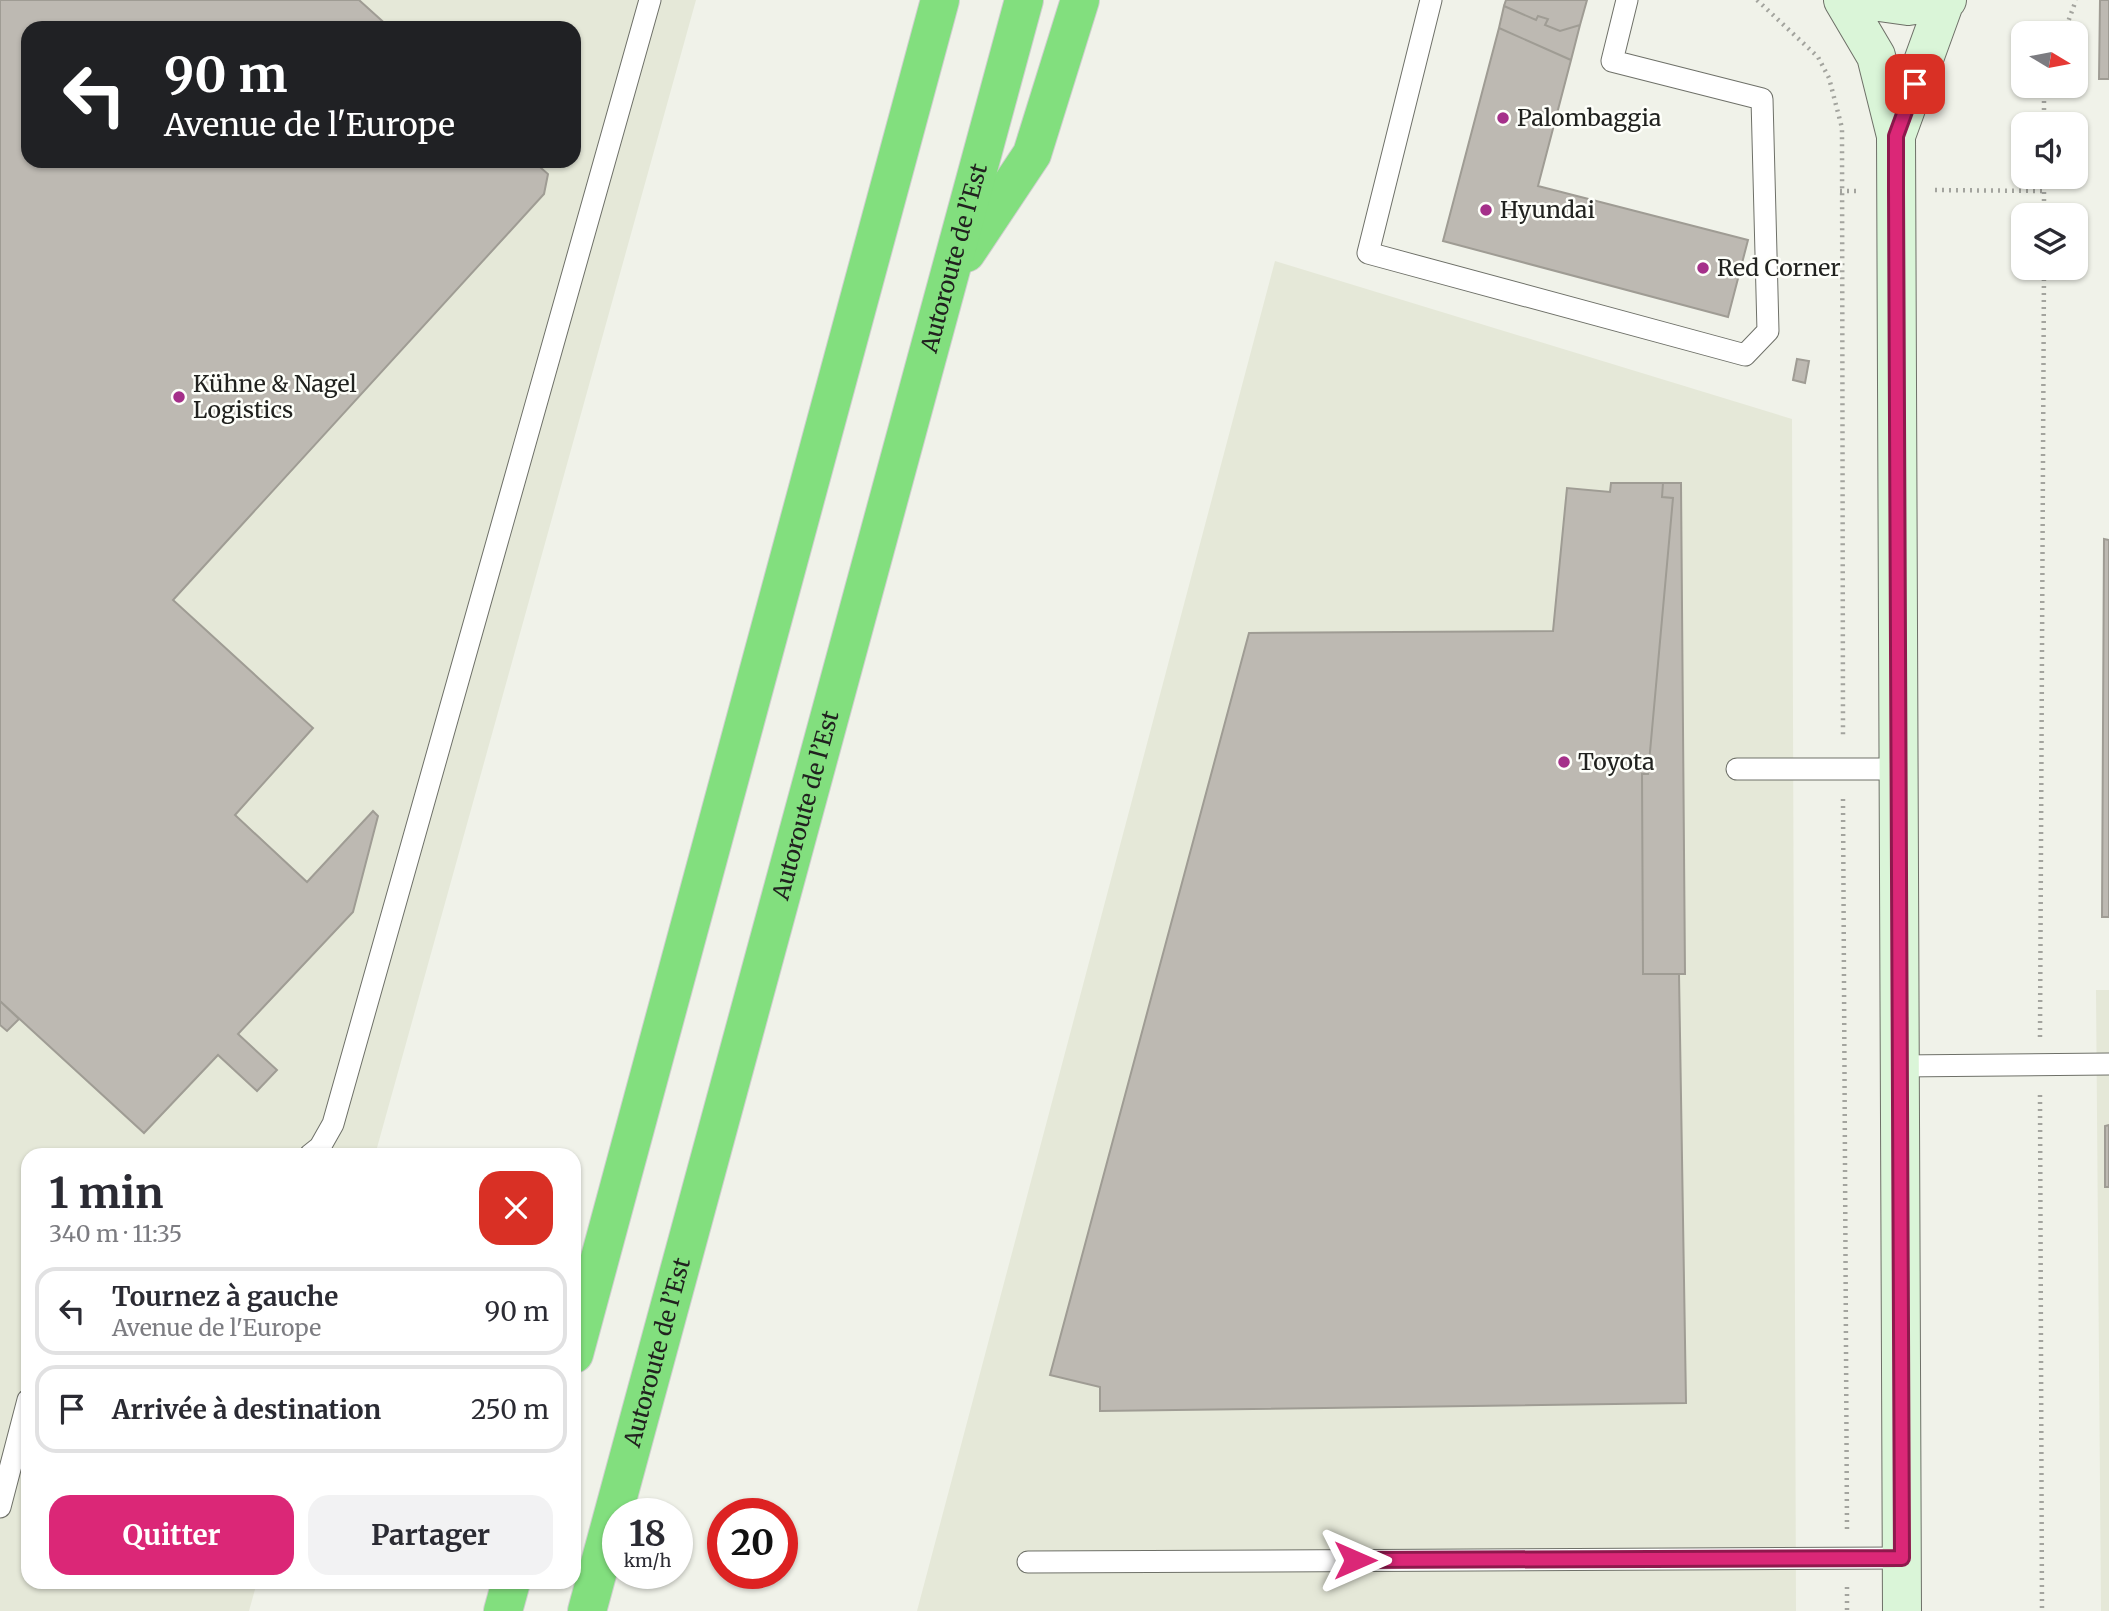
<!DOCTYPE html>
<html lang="fr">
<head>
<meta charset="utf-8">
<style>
  body { margin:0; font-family:Merriweather,serif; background:#f2f2f3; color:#2b2b33; height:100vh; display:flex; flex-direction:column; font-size:26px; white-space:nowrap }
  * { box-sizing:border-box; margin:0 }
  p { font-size:23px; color:#7c7c81 }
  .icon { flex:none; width:38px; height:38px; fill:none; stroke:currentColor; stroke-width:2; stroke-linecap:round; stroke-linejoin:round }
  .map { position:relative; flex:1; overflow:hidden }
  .side { position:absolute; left:21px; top:1148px; width:560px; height:441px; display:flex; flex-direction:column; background:#fff; border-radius:21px; box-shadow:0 2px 5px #0004 }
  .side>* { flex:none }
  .guide { position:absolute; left:21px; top:21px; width:560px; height:147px; border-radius:21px; box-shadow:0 2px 5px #0004; background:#202124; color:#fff; overflow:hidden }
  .needle { width:46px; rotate:100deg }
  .fabs { position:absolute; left:2011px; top:21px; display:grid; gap:14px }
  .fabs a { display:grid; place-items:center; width:77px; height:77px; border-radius:14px; background:#fff; box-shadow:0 2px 5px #0004; font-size:35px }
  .speed { position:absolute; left:602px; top:1498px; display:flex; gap:14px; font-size:35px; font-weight:700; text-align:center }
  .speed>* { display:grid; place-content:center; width:91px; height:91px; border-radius:50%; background:#fff; box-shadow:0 2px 5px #0004; line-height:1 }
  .speed small { font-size:18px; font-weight:400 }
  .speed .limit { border:10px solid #d22; background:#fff; color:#111 }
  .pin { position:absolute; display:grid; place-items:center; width:60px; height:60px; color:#fff; margin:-30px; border-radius:14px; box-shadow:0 4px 10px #0006 }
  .me { position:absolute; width:77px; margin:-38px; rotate:90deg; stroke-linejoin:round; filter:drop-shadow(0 0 5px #0008) }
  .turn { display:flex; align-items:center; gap:24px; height:147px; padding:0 28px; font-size:32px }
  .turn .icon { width:91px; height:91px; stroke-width:2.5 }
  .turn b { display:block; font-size:49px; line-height:60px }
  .round { display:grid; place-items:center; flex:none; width:74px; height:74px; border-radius:21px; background:#f2f2f3 }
  .summary { display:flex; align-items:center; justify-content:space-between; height:119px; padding:0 28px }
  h1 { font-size:42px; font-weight:700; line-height:52px }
  .cta { display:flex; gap:14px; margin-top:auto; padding:14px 28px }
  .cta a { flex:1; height:80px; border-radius:21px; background:#db2777; color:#fff; font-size:28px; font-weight:700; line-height:80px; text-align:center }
  .cta a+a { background:#f2f2f3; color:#2b2b33 }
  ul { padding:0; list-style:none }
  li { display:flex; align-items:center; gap:21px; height:88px; margin:0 14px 10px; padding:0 14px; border:4px solid #e1e1e2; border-radius:21px }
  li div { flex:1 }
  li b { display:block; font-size:26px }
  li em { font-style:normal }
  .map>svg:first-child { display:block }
  .built { fill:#e5e8d8; fill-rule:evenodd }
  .building { fill:#bdb9b2; stroke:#9f9c94; stroke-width:2 }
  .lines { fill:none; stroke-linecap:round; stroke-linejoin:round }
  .lane-casing { stroke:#6e7068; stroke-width:23 }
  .secondary-casing { stroke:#6e7068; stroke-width:40 }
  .highway-casing { stroke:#cecece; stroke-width:40 }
  .path { stroke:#a3a49e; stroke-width:4.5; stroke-dasharray:2 5; stroke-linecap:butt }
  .lane { stroke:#fff; stroke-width:21 }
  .secondary { stroke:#daf5d8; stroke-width:38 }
  .highway { stroke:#82df7e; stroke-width:38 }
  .route-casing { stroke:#8e194d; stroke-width:18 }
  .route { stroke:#db2777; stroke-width:12 }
  .poi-dot { fill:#a5308a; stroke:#fefffa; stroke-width:2.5 }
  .labels { text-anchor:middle; stroke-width:5; stroke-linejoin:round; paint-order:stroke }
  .poi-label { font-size:23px; fill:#21221f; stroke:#fefffa; text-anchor:start }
  .street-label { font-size:23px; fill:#21221f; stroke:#fefffa }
</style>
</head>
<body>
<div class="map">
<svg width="2109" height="1611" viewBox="0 0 2109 1611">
  <rect width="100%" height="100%" fill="#f0f2e9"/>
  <path class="built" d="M0,0h696l-321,1155h-347v427h229l-8,29h-249zM28,28h546v133h-546z
    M1275,261l517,158 4,1192h-879z
    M2096,990h13v621h-8z"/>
  <path class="building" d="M0,0h359l31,28h-362v133h505l15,13 -4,20 -371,406 140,128 -78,87 72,67 66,-71 5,5 -25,96 -115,122 39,36 -20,21 -39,-36 -74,78 -144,-132z
    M1506,0h81l-7,25 -20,6 -15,-6 3,-6 -10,-3 -2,4 -32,-14z
    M2100,0h9v79h-10z
    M1504,6l32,14 2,-4 10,3 -3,6 15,6 20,-6 -9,35 -72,-32z
    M1499,28l72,32 -33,126 210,54 -20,77 -285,-76z
    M1797,359l12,2 -4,22 -12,-3z
    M1611,483h52l-1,14 11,1 -25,276h-6l1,200h36l7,429 -586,8v-24l-50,-12 199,-742 304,-2 14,-143 43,4z
    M1663,483h18l4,491h-42l-1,-200h6l25,-276 -11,-1z
    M2104,539l5,1v377h-7z
    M0,1001l19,18 -12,12 -7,-6z
    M2109,1125v62h-4v-61z"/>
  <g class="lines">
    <g class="lane-casing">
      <path id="lane" d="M1431,0l-63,253 377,102 23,-24 -6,-232 -150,-38 15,-61
        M1737,769h160
        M1899,1066l210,-2
        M310,1155l10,-8 13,-23 317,-1124
        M0,1507l28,-107
        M1028,1562l874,-4"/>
    </g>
    <g class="secondary-casing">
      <path id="secondary" d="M1843,0l33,56 20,80 6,1475
        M1865,0l43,6 39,-6
        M1896,136l49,-135"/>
    </g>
    <g class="highway-casing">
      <g id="highway">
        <path d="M966,253l66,-99 48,-154"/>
        <path d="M574,1354l366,-1354"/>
        <path d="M503,1611l8,-29"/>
        <path id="s1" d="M587,1611l437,-1611"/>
      </g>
    </g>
    <path class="path" d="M1757,0l61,57 11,21 13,50 1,610
      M2064,33l12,-33
      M2044,124v-38
      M1935,190l109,1
      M1840,191h16
      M2044,215v-38
      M1843,799l4,730
      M2040,1037l4,-769
      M2040,1095l2,516
      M1847,1587v24"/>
    <use href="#lane" class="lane"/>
    <use href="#secondary" class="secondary"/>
    <use href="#highway" class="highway"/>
  </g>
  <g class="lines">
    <g class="route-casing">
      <path id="route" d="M1355,1560l547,-2 -6,-1368v-54l19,-52"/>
    </g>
    <use href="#route" class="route"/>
  </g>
  <g class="poi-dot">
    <circle cx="1503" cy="118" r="7"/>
    <circle cx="1486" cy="210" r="7"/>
    <circle cx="1703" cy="268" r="7"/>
    <circle cx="179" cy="397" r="7"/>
    <circle cx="1564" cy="762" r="7"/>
  </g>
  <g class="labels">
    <g class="poi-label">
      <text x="1517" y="126">Palombaggia</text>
      <text x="1500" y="218">Hyundai</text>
      <text x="1717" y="276">Red Corner</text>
      <text x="193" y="392">Kühne &amp; Nagel<tspan x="193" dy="26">Logistics</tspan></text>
      <text x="1578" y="770">Toyota</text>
    </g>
    <g class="street-label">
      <text dy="8" stroke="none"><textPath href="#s1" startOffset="1402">Autoroute de l’Est</textPath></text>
      <text dy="8" stroke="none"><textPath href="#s1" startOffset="835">Autoroute de l’Est</textPath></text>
      <text dy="8" stroke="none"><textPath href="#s1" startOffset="268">Autoroute de l’Est</textPath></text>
    </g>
  </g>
</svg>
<div class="fabs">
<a><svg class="needle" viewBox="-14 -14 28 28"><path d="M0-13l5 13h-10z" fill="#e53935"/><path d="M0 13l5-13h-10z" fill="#7c7c81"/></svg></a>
<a><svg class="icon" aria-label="sound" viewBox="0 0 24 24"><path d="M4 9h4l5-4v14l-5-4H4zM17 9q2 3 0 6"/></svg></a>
<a><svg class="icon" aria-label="layers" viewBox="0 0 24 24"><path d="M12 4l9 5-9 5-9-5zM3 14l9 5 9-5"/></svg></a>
</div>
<div class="speed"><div>18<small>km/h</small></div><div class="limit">20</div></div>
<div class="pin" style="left:1915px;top:84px;background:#d93025"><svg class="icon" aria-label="arrive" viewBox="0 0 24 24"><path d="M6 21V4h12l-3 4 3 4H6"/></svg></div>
<svg class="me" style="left:1355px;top:1560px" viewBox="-20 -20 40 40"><path d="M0-17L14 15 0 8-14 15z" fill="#db2777" stroke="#fff" stroke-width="4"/></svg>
<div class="guide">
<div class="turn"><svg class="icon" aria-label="left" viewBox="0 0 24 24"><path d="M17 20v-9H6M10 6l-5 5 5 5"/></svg><div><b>90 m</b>Avenue de l'Europe</div></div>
</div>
<section class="side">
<div class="summary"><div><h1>1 min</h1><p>340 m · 11:35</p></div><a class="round" style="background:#d93025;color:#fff"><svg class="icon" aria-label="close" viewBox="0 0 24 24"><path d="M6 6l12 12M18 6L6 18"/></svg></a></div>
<ul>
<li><svg class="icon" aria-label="left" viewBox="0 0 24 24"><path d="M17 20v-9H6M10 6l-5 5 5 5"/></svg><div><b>Tournez à gauche</b><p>Avenue de l'Europe</p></div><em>90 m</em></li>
<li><svg class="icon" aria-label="arrive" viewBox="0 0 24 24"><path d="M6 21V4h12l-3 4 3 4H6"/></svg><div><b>Arrivée à destination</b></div><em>250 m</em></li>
</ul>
<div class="cta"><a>Quitter</a><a>Partager</a></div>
</section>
</div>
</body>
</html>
